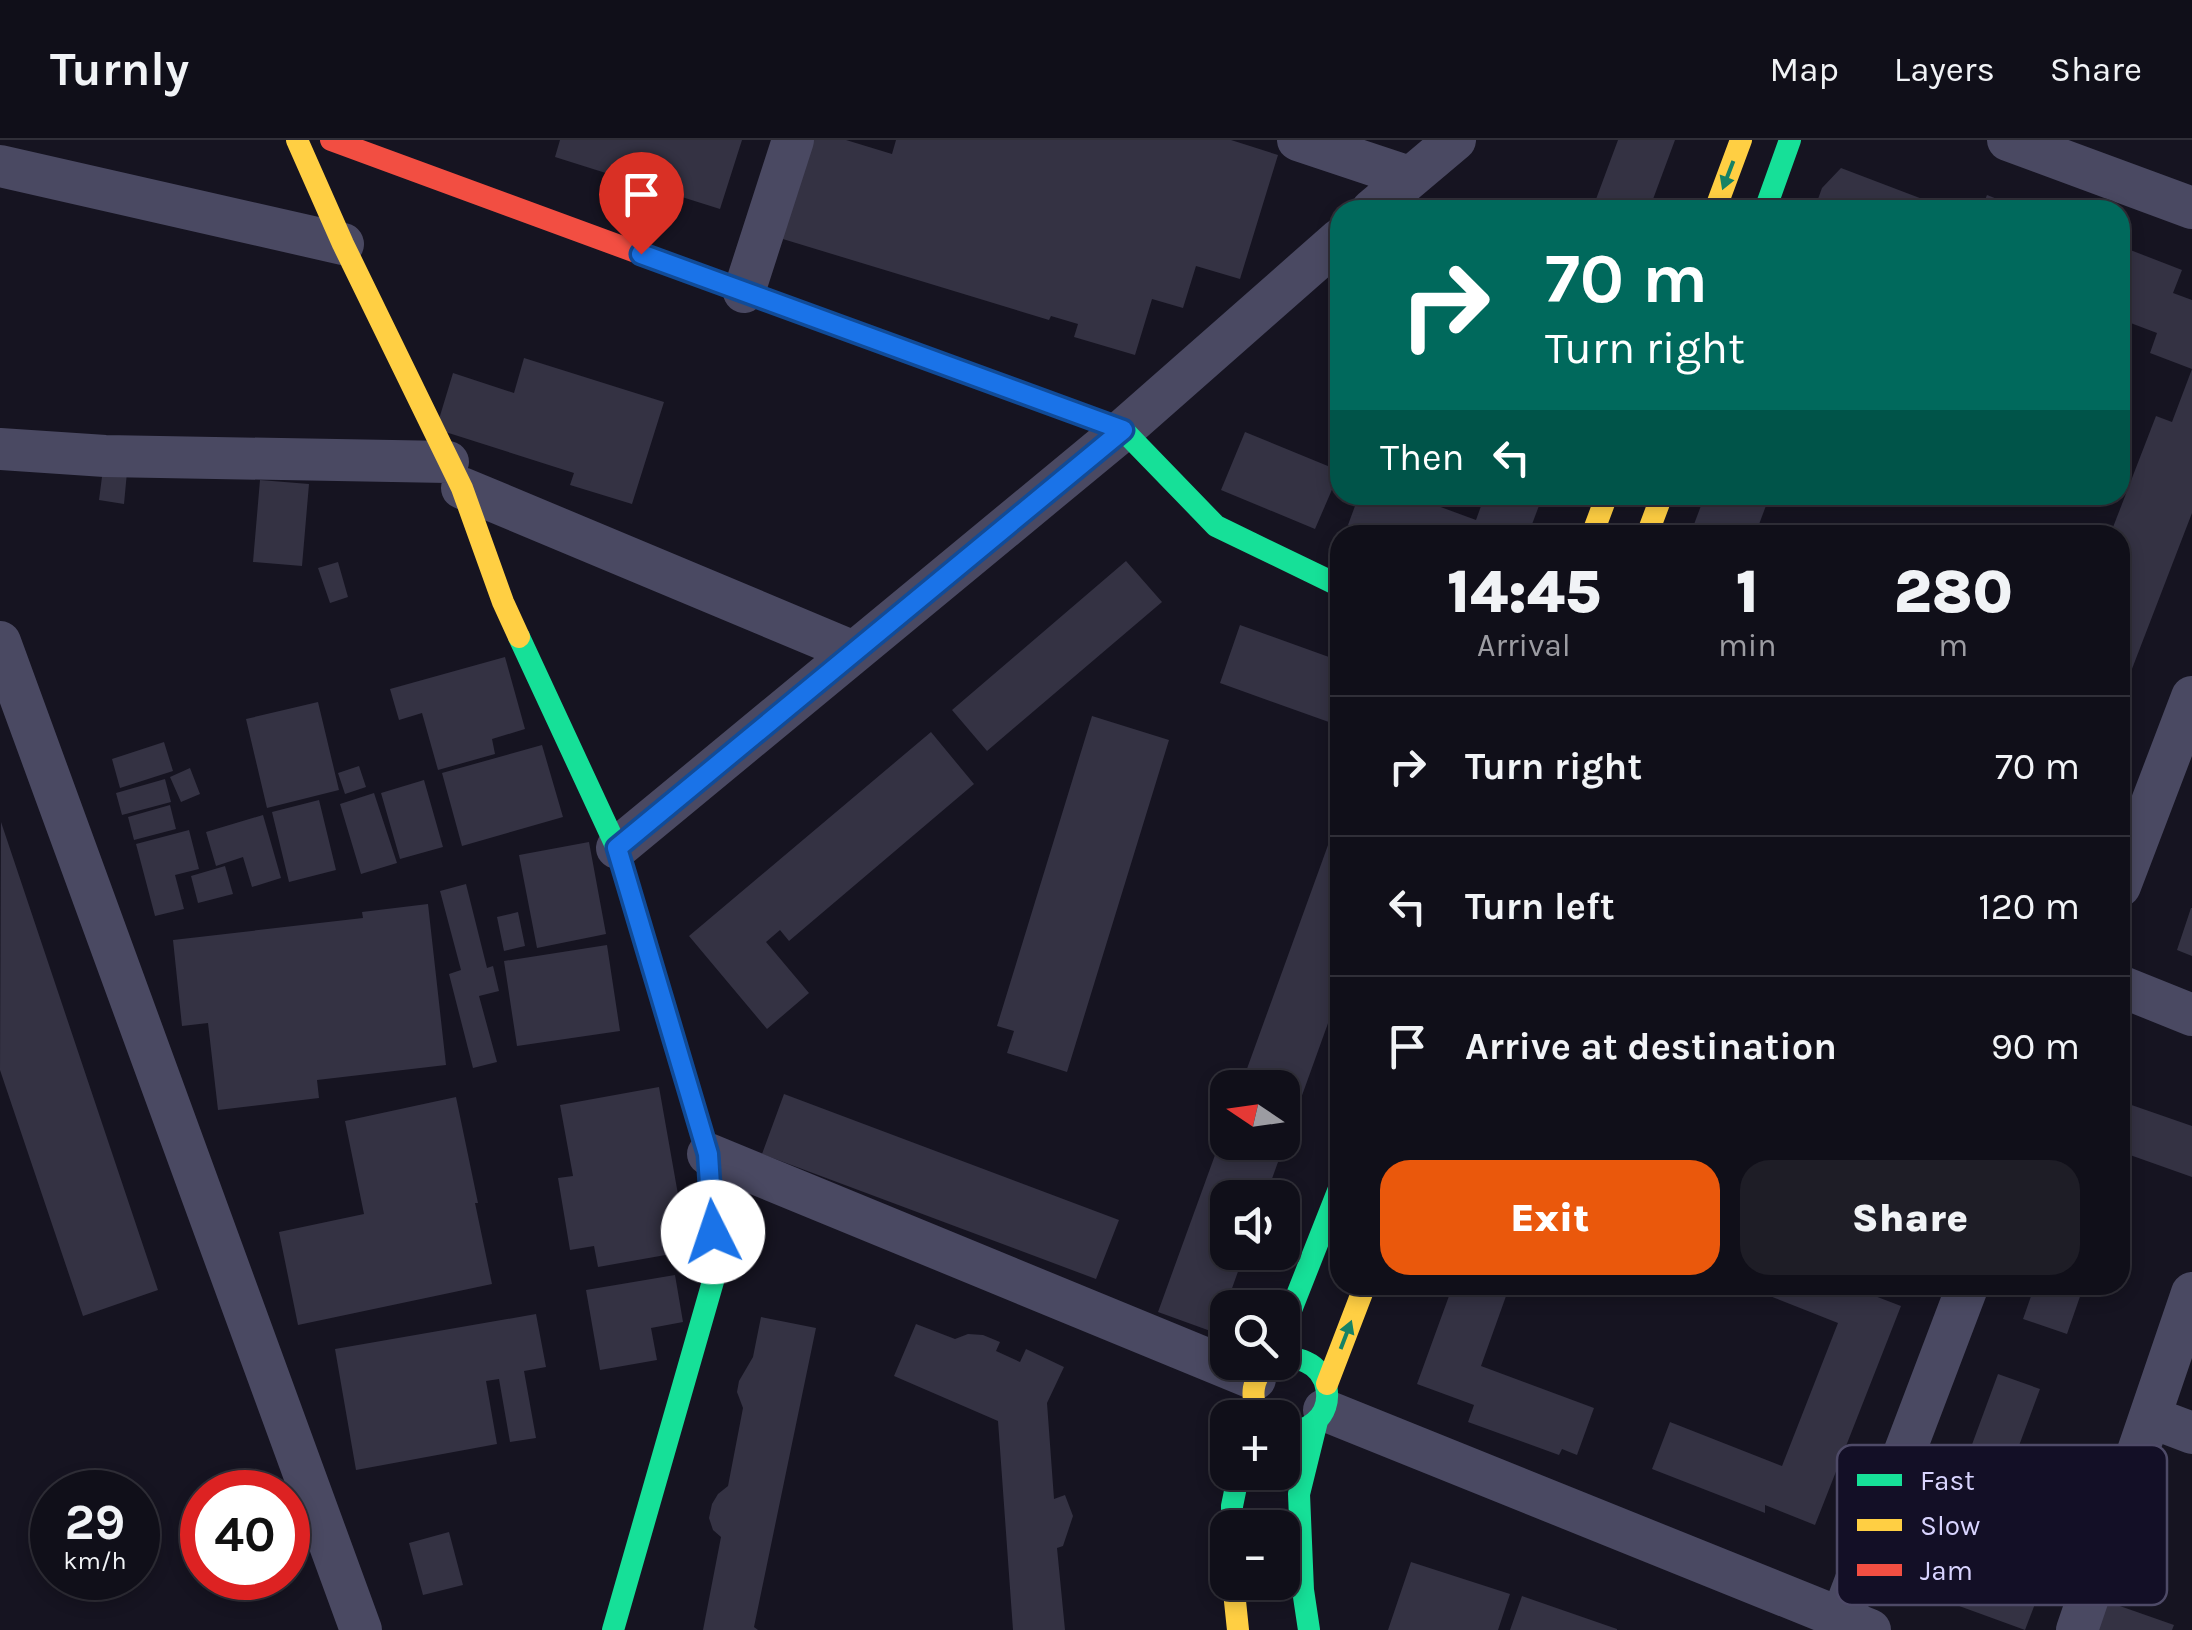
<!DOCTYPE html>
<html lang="en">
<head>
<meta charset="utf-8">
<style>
  body { margin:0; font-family:Karla,sans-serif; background:#1e1d26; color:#f1f3f6; height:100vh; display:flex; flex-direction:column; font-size:38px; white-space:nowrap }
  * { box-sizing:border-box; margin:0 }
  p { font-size:32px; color:#9c9ca2 }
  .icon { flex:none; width:55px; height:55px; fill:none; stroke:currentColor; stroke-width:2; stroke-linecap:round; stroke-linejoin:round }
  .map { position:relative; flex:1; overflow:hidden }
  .side { position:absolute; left:1330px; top:385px; width:800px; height:770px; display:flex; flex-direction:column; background:#100f19; border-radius:30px; box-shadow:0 5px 15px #0003,0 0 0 2px #302f38 }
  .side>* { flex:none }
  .guide { position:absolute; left:1330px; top:60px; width:800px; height:305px; border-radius:30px; box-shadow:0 5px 15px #0003,0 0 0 2px #302f38; background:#00695c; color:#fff; overflow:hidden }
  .needle { width:65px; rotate:283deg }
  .controls { position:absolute; left:1210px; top:930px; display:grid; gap:20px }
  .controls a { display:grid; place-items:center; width:90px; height:90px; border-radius:20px; background:#100f19; box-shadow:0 5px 15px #0003,0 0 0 2px #302f38; font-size:50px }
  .speed { position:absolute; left:30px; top:1330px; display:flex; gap:20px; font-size:50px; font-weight:700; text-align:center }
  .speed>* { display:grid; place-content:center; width:130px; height:130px; border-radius:50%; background:#100f19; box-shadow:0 5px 15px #0003,0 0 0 2px #302f38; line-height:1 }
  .speed small { font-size:25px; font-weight:400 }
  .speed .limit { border:15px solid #d22; background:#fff; color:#111 }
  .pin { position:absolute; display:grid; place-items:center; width:85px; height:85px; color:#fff; margin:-102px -42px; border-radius:50% 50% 50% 0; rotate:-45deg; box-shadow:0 0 10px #0007 }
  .pin .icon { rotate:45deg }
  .me { position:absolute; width:110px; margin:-55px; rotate:356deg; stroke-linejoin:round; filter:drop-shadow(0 0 8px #0008) }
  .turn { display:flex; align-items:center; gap:35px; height:210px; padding:0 50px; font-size:45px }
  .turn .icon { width:130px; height:130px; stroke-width:2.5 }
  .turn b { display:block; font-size:70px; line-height:85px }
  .then { display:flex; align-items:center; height:95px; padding:0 50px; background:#0003; gap:20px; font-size:38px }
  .eta { display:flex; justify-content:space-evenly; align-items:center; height:170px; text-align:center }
  .eta b { font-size:60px; font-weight:800; line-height:70px }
  .primary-button { display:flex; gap:20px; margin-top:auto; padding:20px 50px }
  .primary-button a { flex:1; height:115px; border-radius:30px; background:#ea580c; color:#fff; font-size:40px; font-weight:800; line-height:115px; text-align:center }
  .primary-button a+a { background:#1e1d26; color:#f1f3f6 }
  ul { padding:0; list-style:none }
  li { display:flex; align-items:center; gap:30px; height:140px; padding:0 50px; border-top:2px solid #302f38 }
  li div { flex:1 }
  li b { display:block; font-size:38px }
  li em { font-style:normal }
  header { display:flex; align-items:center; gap:60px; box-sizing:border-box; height:140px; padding:0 50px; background:#100f19; border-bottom:2px solid #302f38 }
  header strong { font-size:48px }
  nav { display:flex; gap:55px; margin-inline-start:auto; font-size:35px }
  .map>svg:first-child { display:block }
  .building { fill:#343243 }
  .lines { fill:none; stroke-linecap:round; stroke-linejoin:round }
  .street { stroke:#4a4962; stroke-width:42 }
  .fast { stroke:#16e098; stroke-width:22 }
  .slow { stroke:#ffcf43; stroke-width:22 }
  .jam { stroke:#f24e42; stroke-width:22 }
  .oneway { fill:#158265 }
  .route-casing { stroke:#114b97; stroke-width:25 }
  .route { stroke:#1a73e8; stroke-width:18 }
  .key { fill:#130f26; stroke:#4e4a67; stroke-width:2.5 }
  .key-label { font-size:28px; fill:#d9d4ff }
</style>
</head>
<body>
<header>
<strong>Turnly</strong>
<nav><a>Map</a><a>Layers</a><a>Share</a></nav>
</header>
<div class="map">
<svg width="2192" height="1490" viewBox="0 0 2192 1490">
  <rect width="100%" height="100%" fill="#161421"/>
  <path class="building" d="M560,0h182l-22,69 -165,-52z
    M802,0h44l46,14 4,-14h335l47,15 -38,124 -44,-13 -13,42 -31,-9 -17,56 -61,-18 4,-13 -27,-8 -2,4 -276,-84z
    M1618,0h57l-26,70h-57z
    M1841,28l84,32 -3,10h-108l8,-22z
    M1987,55l38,15h-44z
    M2120,106l62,24 -9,23 19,7v213l-72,187v-165h-10l46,-119 16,6 20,-53 -42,-16 7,-20 -37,-14z
    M524,218l140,44 -32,102 -62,-19 4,-12 -138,-44 17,-56 61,20z
    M1245,292l95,39 -25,58 -94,-39z
    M103,329l24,3 -3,32 -25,-4z
    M260,340l49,4 -7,82 -49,-4z
    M1359,355h49l68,25 9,-25h58l-15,40h-152l-28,-10z
    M1705,355h65l-15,40h-65z
    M1126,421l36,41 -175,149 -35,-41z
    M338,422l10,35 -18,6 -12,-35z
    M1240,485l100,36v65l-120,-43z
    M505,517l20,72 -33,10 3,15 -57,16 -16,-57 -23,7 -9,-31z
    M318,562l21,88 -72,18 -21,-89z
    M1092,576l77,24 -102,332 -60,-19 7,-22 -17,-5z
    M931,592l43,52 -185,157 -9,-11 -14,12 43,51 -42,36 -78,-93z
    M164,602l9,29 -53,17 -8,-29z
    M542,605l21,72 -101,29 -20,-73z
    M359,626l7,21 -21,7 -7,-21z
    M190,628l10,26 -19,8 -11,-25z
    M165,639l6,23 -49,13 -6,-22z
    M424,640l19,67 -43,12 -19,-66z
    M374,653l23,70 -36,11 -21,-70z
    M319,660l17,70 -47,12 -17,-70z
    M170,665l6,24 -42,11 -6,-23z
    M1340,672v178l-75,208h-37v54h17l-29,81 -58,-21 69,-190 1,20h54v-54h-42z
    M263,675l18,63 -29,9 -9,-30 -27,9 -10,-34z
    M1,682l157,468 -75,26 -83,-246z
    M189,690l10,39 -24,6 9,34 -29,7 -19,-72z
    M589,702l17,92 -69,14 -18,-93z
    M225,726l8,28 -35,9 -7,-27z
    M466,744l21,84 6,-2 6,25 -20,5 18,66 -24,6 -24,-94 12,-4 -21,-79z
    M428,764l18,161 -129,15 2,18 -101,12 -10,-87 -26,3 -9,-86 190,-22 -1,-6z
    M2191,768h1v48l-15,-6z
    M518,772l7,34 -21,5 -7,-34z
    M607,805l13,86 -103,15 -13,-85z
    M659,947l29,164 -90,16 -4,-21 -24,4 -12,-72 15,-2 -13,-71z
    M784,954l335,126 -23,59 -334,-125z
    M456,957l22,106h-3l17,81 -194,41 -19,-93 85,-18 -19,-93z
    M2120,961l72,25v51l-62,-22 -10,26z
    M675,1135l8,47 -32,6 6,32 -57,10 -14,-80z
    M1453,1145h57l-29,81 113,42 -17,47 -15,-6 -3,6 -91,-33 6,-17 -57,-21z
    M1742,1145h104l55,21 -86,219 -50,-20v8l-113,-44 18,-47 112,44 56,-143z
    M2035,1145h49l-17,49 -44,-15z
    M536,1174l10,53 -22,4 12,67 -26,4 -11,-63 -13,2 11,63 -141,26 -21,-121z
    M761,1177l55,11 -62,299 4,3h-55l18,-93 -8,-7 -4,-12 3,-14 6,-10 10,-8 15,-78 -6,-16 2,-11 14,-24z
    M916,1184l39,15 13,-5 15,1 17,7 -4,9 24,11 6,-13 38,18 -17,36 7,96 11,-4 8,21 -10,30 -6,2 8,82h-52l-15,-209 -104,-45z
    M1998,1234l42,15 -65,175 66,24 -16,42 -107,-39z
    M449,1392l14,53 -40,10 -14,-52z
    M1411,1422l99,32 -12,36h-110z
    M1522,1456l95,33v1h-107z
    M2097,1458l77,27 -2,5h-86z"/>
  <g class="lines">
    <path class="street" d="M1298,0l111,37
      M2008,0l184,68
      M0,26l343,78
      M1372,70l83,-70
      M744,152l49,-152
      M0,309l105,7 343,6
      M462,348l392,164
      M0,502l361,988
      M617,708l506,-418 217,-191
      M2120,746l72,-189
      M2120,846l72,29
      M708,1014l547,225
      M1324,1270l546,220
      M2150,1277l42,16
      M1837,1490l131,-345
      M2077,1490l115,-337"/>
    <path class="fast" d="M1765,70l25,-70
      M802,173l321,117 93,96 124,60
      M519,497l98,211 91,306 8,117 -103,359
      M1282,1193l58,-147
      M1282,1217c8,1 16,1 24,5 23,10 29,43 9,60 -9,8 -19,9 -30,10
      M1232,1388v-22l7,-34
      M1309,1490l-6,-40 -4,-96 18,-73"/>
    <path class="slow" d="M297,0l46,104 119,244 41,114 16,35
      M1715,70l26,-70
      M1592,395l15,-40
      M1647,395l15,-40
      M1327,1244l38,-99
      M1259,1278c-9,-22 -8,-39 10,-56
      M1233,1442l5,48"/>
    <path class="jam" d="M331,0l471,173"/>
  </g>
  <defs><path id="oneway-solid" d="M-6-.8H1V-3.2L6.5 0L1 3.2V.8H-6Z" transform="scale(2.5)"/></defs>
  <g class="oneway">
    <use href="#oneway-solid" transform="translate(1728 35) rotate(111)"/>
    <use href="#oneway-solid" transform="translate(1346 1195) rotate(-69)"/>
  </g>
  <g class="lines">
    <g class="route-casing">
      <path id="route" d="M641,114l482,176 -506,418 91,306 5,78"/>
    </g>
    <use href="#route" class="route"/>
  </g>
  <rect x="1837" y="1305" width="330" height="160" rx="15" class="key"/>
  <rect x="1857" y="1334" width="45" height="12" fill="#16e098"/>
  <rect x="1857" y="1379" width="45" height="12" fill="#ffcf43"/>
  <rect x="1857" y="1424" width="45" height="12" fill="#f24e42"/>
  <g class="key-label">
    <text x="1920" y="1350">Fast</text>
    <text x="1920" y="1395">Slow</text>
    <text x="1920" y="1440">Jam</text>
  </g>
</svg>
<div class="controls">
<a><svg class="needle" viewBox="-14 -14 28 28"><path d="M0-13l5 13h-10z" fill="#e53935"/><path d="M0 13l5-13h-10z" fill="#9c9ca2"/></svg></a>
<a><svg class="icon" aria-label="sound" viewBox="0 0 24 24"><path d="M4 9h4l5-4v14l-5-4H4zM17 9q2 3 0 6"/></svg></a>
<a><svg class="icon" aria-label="search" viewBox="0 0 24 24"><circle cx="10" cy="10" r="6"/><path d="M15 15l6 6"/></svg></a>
<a>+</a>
<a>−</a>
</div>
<div class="speed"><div>29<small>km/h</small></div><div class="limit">40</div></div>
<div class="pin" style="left:641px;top:114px;background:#d93025"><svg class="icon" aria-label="arrive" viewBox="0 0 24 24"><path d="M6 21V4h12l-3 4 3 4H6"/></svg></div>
<svg class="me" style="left:713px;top:1092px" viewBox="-20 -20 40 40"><circle r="19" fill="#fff"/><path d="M0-13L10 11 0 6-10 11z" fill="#1a73e8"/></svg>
<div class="guide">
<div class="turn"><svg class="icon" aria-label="right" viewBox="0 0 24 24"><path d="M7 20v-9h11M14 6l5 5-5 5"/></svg><div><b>70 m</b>Turn right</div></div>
<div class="then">Then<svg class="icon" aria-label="left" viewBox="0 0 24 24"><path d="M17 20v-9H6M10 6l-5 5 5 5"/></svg></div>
</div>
<section class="side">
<div class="eta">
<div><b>14:45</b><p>Arrival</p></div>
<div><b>1</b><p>min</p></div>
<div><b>280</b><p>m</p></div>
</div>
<ul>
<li><svg class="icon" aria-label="right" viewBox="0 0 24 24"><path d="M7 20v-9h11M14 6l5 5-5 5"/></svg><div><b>Turn right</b></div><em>70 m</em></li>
<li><svg class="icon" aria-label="left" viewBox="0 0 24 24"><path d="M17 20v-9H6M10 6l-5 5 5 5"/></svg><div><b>Turn left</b></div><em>120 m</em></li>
<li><svg class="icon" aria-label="arrive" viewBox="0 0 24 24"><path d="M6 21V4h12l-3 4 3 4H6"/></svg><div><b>Arrive at destination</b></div><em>90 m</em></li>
</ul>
<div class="primary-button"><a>Exit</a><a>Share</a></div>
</section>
</div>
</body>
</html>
